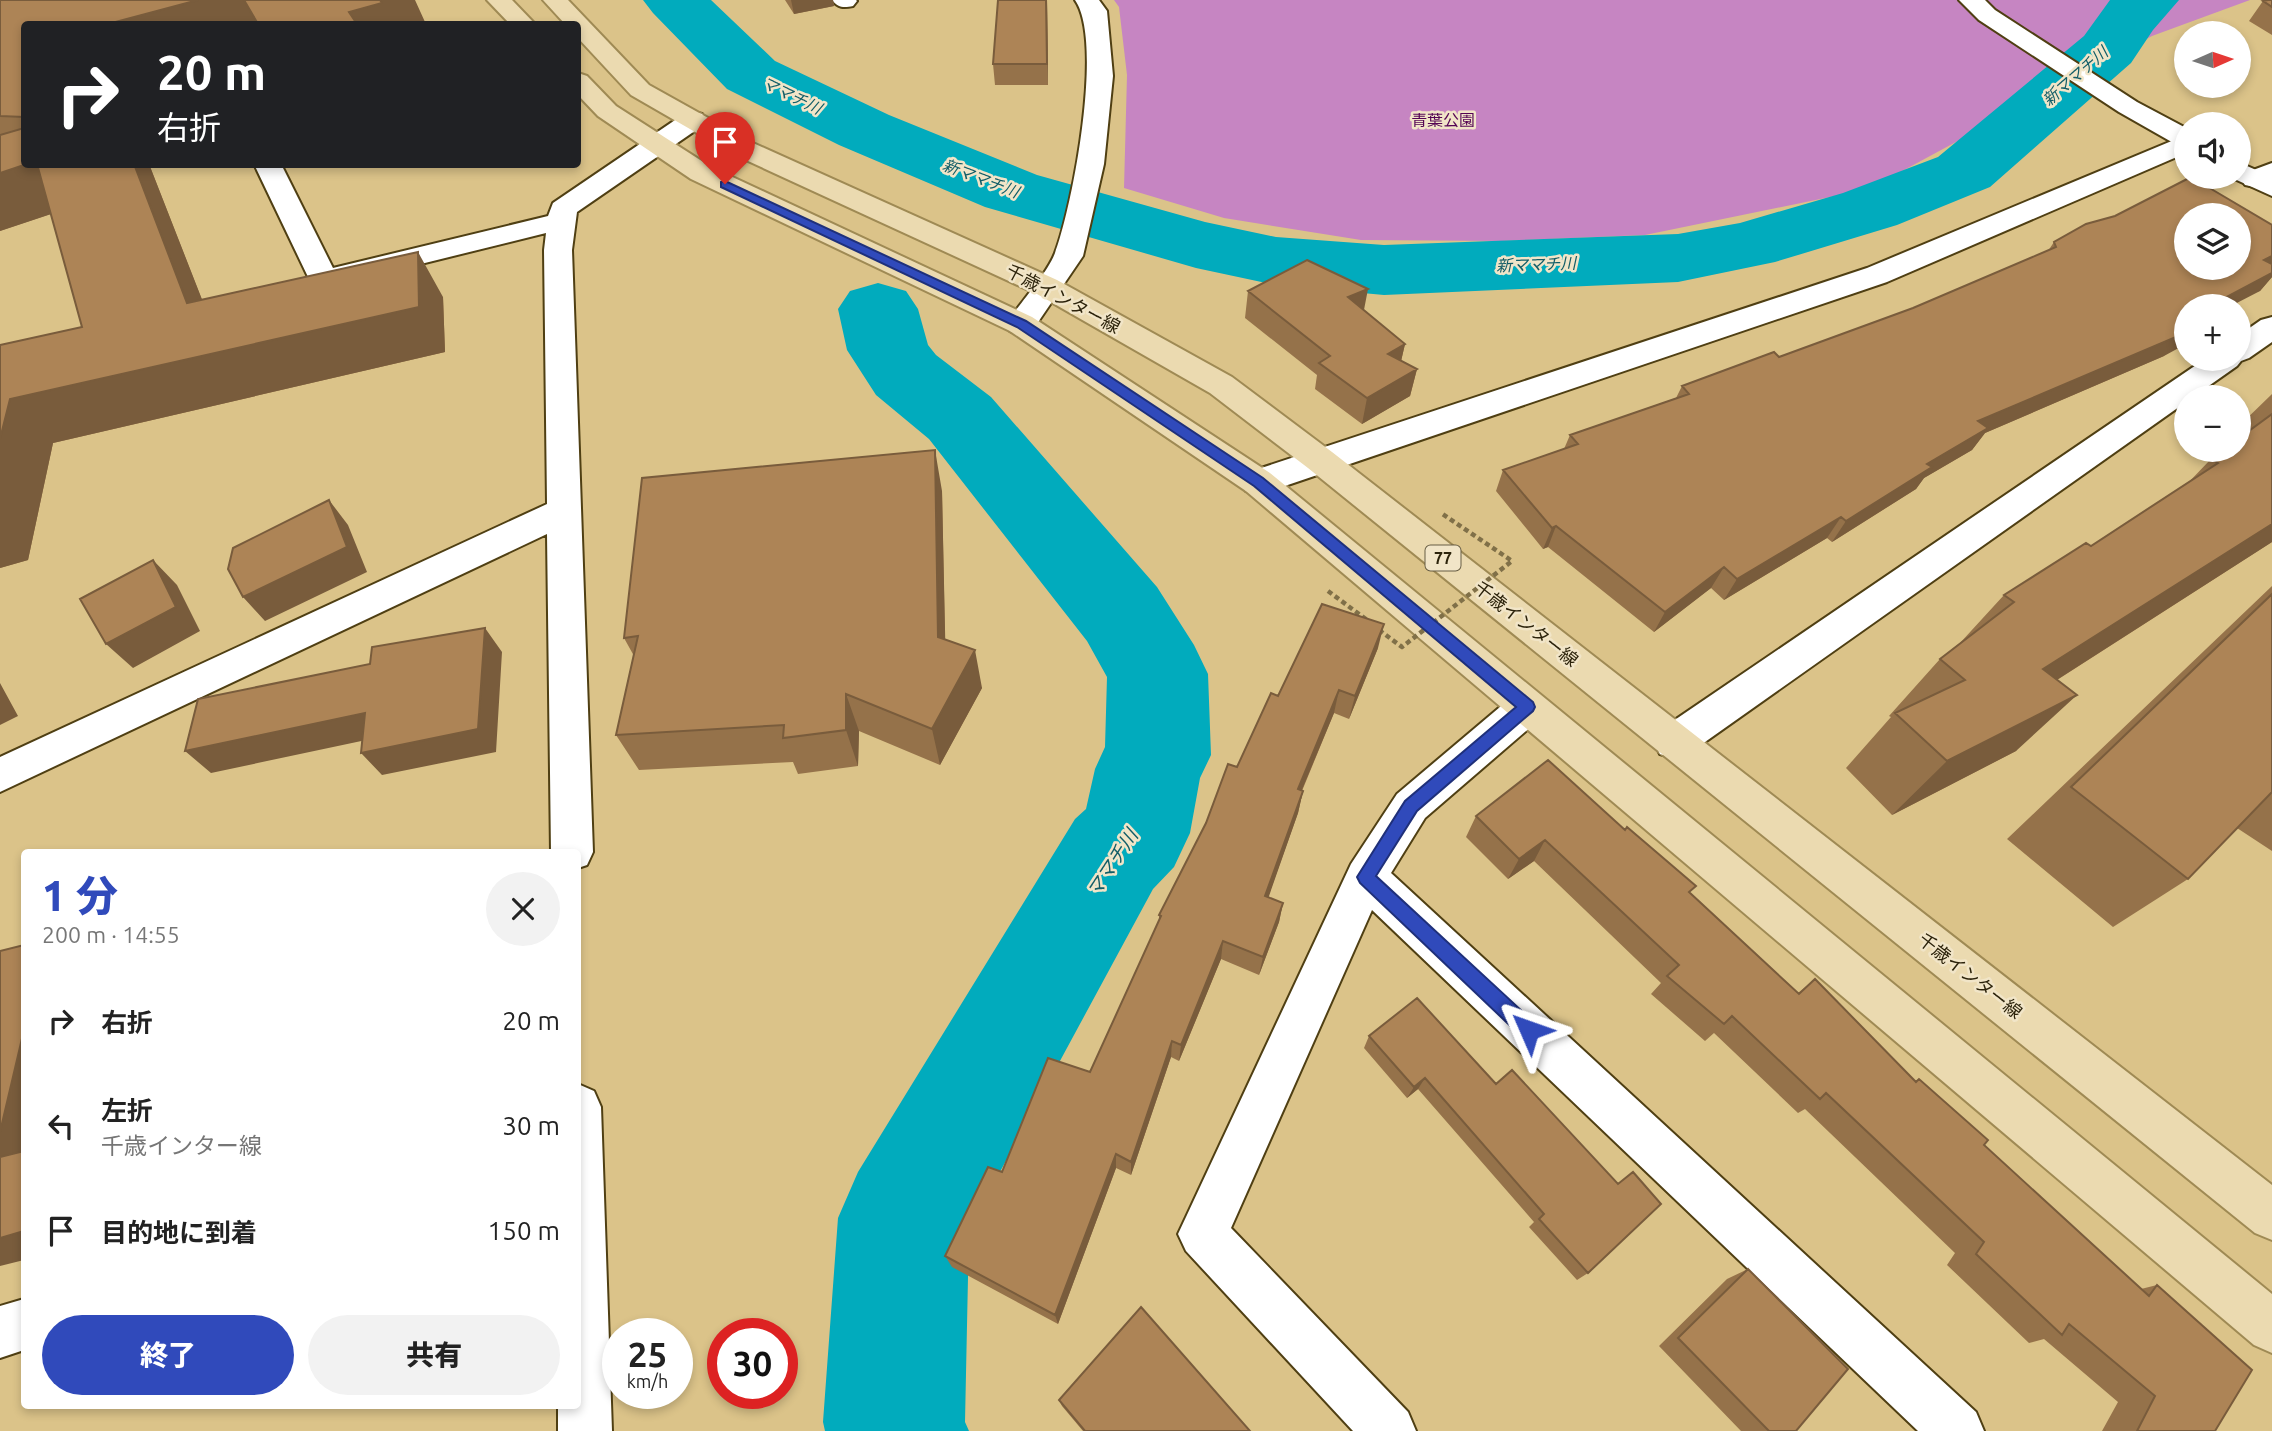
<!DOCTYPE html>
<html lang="ja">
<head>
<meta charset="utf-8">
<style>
  body { margin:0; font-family:Ubuntu,"Noto Sans JP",sans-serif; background:#f2f2f2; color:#222; height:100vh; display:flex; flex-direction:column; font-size:26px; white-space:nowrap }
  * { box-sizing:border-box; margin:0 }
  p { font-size:23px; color:#767676 }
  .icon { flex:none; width:38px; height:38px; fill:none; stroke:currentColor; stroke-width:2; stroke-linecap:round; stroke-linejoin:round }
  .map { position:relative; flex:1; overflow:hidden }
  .drawer { position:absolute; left:21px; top:849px; width:560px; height:560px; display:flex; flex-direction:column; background:#fff; border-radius:7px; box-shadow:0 4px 10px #0003 }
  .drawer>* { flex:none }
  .hud { position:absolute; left:21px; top:21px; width:560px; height:147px; border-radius:7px; box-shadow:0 4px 10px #0003; background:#202124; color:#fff; overflow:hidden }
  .needle { width:46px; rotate:87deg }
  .buttons { position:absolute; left:2174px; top:21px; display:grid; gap:14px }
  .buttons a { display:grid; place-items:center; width:77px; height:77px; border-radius:50%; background:#fff; box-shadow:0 4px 10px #0003; font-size:35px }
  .speed { position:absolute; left:602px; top:1318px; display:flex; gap:14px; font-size:35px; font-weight:700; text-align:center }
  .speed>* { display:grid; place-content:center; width:91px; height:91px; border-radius:50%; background:#fff; box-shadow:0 4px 10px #0003; line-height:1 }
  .speed small { font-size:18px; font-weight:400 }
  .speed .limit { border:10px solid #d22; background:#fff; color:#111 }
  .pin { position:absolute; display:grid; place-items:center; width:60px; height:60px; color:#fff; margin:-72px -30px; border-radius:50% 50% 50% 0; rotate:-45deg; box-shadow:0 0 7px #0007 }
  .pin .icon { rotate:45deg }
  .me { position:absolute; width:77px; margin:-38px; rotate:313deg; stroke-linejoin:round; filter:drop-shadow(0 0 5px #0008) }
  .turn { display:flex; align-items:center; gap:24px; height:147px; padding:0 21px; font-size:32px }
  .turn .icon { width:91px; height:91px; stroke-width:2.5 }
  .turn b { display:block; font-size:49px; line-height:60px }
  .round { display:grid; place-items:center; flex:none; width:74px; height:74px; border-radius:37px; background:#f2f2f2 }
  .summary { display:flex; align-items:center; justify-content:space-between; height:119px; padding:0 21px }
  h1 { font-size:42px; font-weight:800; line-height:52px; color:#304abb }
  .button { display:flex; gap:14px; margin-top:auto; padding:14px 21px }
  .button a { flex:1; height:80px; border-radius:42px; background:#304abb; color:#fff; font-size:28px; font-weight:800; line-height:80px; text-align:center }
  .button a+a { background:#f2f2f2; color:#222 }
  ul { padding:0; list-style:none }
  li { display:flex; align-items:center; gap:21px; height:105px; padding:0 21px }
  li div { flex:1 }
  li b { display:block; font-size:26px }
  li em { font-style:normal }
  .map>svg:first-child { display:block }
  .green { fill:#c685c2 }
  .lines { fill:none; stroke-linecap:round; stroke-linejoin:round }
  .river { fill:#01abbd; fill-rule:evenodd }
  .street-casing { stroke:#4f3f13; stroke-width:4 }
  .secondary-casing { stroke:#4f3f13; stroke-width:4 }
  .primary-casing { stroke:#9f8a54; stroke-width:4 }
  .street { fill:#fff; fill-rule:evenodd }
  .secondary { fill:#fff; fill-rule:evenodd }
  .primary { fill:#ebdab0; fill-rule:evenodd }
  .path-bridge { stroke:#807048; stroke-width:4.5; stroke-dasharray:5 3.5; stroke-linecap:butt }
  .wall { fill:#95724a }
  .shaded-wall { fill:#795c3c }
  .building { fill:#ad8456; stroke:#795c3c; stroke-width:2; fill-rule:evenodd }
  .route { fill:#304abb; stroke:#1f307a; stroke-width:2 }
  .labels { text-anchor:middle; stroke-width:5; stroke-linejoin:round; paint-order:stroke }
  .far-water-label { font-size:16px; font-style:italic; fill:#125d67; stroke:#f1e5c8 }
  .far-park-label { font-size:16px; fill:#540454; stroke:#f1e5c8 }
  .shield { fill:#f1e5c8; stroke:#675d44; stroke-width:2 }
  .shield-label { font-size:16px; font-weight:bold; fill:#2c230b }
  .street-label { font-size:18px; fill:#2c230b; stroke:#f1e5c8 }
  .water-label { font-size:19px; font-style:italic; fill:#125d67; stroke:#f1e5c8 }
</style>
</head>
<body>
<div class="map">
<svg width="2272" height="1431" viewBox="0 0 2272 1431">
  <rect width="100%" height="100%" fill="#dbc389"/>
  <path class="green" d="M1114,0h1136l-98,36 -283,153 -224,46 -143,6 -141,-1 -137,-22 -100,-30 3,-113 -8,-68z"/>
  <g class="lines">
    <path class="river" d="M643,0h68l64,61 114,54 148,60 168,47 71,15 108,8 294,-11 62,-11 103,-30 95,-36 146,-121 26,-36h69l-26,30 -22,33 -141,124 -93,38 -122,37 -97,20 -294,13 -108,-10 -80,-17 -211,-61 -146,-62 -112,-56 -74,-76z
      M878,283l28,8 12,18 10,36 8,10 55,42 166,190 37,58 14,29 3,81 -11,23 -10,55 -16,34 -21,22 -184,340 -4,193 4,9h-144l-2,-9 15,-204 20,-46 217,-353 11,-10 9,-40 10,-22 2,-70 -20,-36 -158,-202 -53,-44 -29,-45 -9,-41 12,-18z"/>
    <g class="street-casing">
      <path id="street" d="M832,0h24l1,1 -4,5c-9,2 -15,2 -21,-6z
        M1075,0h24l8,11 6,65 -9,88 -21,92 -51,75 -11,3 -11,-3 -4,-7c13,-20 41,-50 49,-71 18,-48 49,-212 20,-253z
        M1959,0h26l10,10 142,92 49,26v19l-9,-2 -58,-33 -140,-92z
        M693,112l9,2 4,6 -4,6 -125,86 -5,38 21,602 -6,13 -9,3v-16h-27l-4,-318 -547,258v-35l547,-253 -3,-254 2,-17 -222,55 -10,-2 -5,-7 -55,-115h27l52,104 215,-52 5,-13 131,-89z
        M2272,163v18l-17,6 -10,-2 -4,-6 4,-6z
        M2272,317v25l-23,16 -8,3 -4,5 -44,31h-7v5l-498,352 -14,4 -14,-4 -6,-12 6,-12 545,-371h33v-23l23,-16z
        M1527,691l14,5 5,11 -5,11 -116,100 -34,55 585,539 8,19h-66l-546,-521 -141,318 177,184 8,19h-63l-167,-180 -8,-17 8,-17 165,-353 46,-70 116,-98z
        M578,1084l16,7 7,16 11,324h-54v-26h20z
        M24,1299v51l-24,8v-52z"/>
    </g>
    <g class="secondary-casing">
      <path id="secondary" d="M2186,135v18l-299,129 -617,209 -12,3 -12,-3 -5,-9 5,-9 621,-205z
        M2238,162l34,15v19l-42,-19h8z"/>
    </g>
    <g class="primary-casing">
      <path id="primary" d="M487,0h25l23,24h-25z
        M543,0h25l81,85 104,58 304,137 175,97 100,75 940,733v55l-17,-7 -947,-765 -98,-75 -173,-99 -302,-139 -104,-60 -53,-57v-14h-13z
        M578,73l9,3 29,30 95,61 321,150 238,156 1002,821v59l-18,-8 -1008,-854 -236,-160 -319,-152 -93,-63 -20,-21z"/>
    </g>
    <use href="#street" class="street"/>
    <use href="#secondary" class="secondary"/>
    <use href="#primary" class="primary"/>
    <path class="path-bridge" d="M1328,591l39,29
      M1379,630l23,17 110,-86 -71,-48"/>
  </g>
  <path class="wall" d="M0,0l425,22 -401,2v140h125l53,136 241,-3 2,55 -392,91 -25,117 -28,8 82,-241 -31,-113 -51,17z
    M785,0h48l1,6 -40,8z
    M1047,0l1,85h-53l-2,-21z
    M2272,0v35l-23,-14 14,-20z
    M2272,225v52l-12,14 -74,15 -22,50 -179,77 -13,17 -48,28 -8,11 -84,53 -5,-4 -103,62 -13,-12 -57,44 -106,-85 -5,2 -47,-58 7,-21 61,-21 6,-14 106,-37 6,-12 97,-29 134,-49 135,-57 6,-9z
    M1248,291l116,19 41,34 -4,17 16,8 -7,27 -48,28 -47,-35 2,-14 -72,-57z
    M2272,394v148l-215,138 -41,71 -124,64 -46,-47 45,-51 -2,-1 51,-57 20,-16 44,-48 87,-49 96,-62 23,-24 -2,-2 8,-8h22v-23z
    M942,491l3,149 37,48 -42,77 -81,-34 -1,35 -60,8 -5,-12 -154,8 -23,-35 18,-79 -10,-18z
    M2272,586v265l-35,-23 -49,51 -75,48 -106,-88z
    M1378,648l-29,71 -15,-6 -32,78h1l-5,22 -30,84 15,6 -4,19 -20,53 -38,-16 -42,102 -8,-4 -40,118 -15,-7 -58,156 -106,-57 -7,-11 57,-84 88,-100 69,-151v-6l78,-148 41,-71z
    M1476,816l214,77 108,100 17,-14 100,102 4,-2 65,66 157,144 16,-4 58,146h-113l16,-29 -74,-63 -15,4 -82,-78 8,-12 -150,-144 -7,4 -84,-80 -9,8 -54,-47 10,-11 -127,-122 -26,18 -42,-42z
    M1417,998l171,275 -11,7 -48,-53 5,-5 -116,-133 -11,9 -43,-50 5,-12z
    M1748,1269l48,162h-55l-82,-85 68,-67z
    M1059,1400l191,31h-167l-21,-25z"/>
  <path class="shaded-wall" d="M198,0h47l14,24h-151z
    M378,0h37l10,22 -7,2h-62l-7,-12z
    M791,0h42l1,6 -40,8z
    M1046,0h1l1,85 -1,-21z
    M27,164h11l34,43 -72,24v-58z
    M134,164h15l72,184 -34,-45z
    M418,252l25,45 2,55 -392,91 -25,117 -28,8v-129l10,-40z
    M2272,256v12l-8,-8z
    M2272,273v4l-12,14 -29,15h-17l5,-5z
    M1368,289l-5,26 -15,-18z
    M2186,332v12l-22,12 -179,77 -13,17 -48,28 -8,11 -84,53 14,-21 81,-57 51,-43z
    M1405,344l-6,26 -11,-16z
    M1417,369l-7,27 -48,28 5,-26z
    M935,450l7,41 4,184 -8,-38z
    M329,500l19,25 19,47 -102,49 -22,-24z
    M1841,517l-14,21 -103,62 13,-21z
    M2272,524v18l-287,184 58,-57z
    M1556,526l-8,21 -5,2 9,-21z
    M153,560l24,25 23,46 -67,37 -27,-24z
    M1724,567l-13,21 -57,44 11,-20z
    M1384,624l-6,24 -29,71 6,-23z
    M485,628l17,24 -6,100 -114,23 -21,-22z
    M975,650l7,38 -42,77 -8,-36z
    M0,683l18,33 -18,9z
    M1339,690l-5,23 -41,98 5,-22z
    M846,694l13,37 -1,35 -12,-36z
    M2077,695l-61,56 -124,64 55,-54z
    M365,713l20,23 -174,37 -26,-22z
    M1303,791l-5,22 -36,103 3,-20z
    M1545,840l-11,21 -26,18 11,-20z
    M1283,903l-4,19 -20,53 4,-18z
    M1223,941l-2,18 -42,102 2,-16z
    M24,1030v140l-24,-9v-29z
    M1172,1041l-1,16 -40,118v-13z
    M1425,1078l-7,11 -11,9 7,-11z
    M1116,1154v14l-58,156 -3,-9z
    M24,1231v29l-24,6v-28z"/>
  <path class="building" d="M0,0h198l-90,24h-84v93l-24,-1z
    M244,0h136l2,3 -33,9 8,12h-99z
    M998,0h48l1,64h-54z
    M2268,0h4v7l-9,-6z
    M24,128v36h3l-27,9v-38z
    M37,164h97l53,139 231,-51 1,55 -409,92 -10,40v-94l82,-18z
    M2191,177l81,48v31l-8,4 8,4v9l-53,28 9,5h-42v26l-3,2 -205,87 10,7 -61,36 5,3 -86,54 -5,-4 -104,62 -13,-12 -59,45 -109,-86 -4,2 -49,-58 75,-26 -8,-9 119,-41 -7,-8 92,-34 5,5 134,-49 143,-61 -2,-5 32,-18 29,-8zM2186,215h52v53h-52z
    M1307,260l61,29 -20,8 57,47 -17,10 29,15 -50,29 -48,-35 11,-7 -82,-65z
    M2272,414v110l-229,145 34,26 -130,66 -52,-48 70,-33 -25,-21 74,-57 -10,-7 82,-52 5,3 127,-83 -7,-4 13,-9h14v-11z
    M935,450l3,187 37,13 -43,79 -86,-35v36l-63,8 1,-13 -168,10 22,-99 -14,2 18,-160z
    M329,500l18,47 -104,50 -15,-28 5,-21z
    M153,560l23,47 -70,37 -26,-45z
    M2272,594v198l-84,87 -117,-92z
    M1322,604l62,20 -29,72 -16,-6 -41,99 5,2 -38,105 18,7 -20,54 -40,-16 -42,104 -9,-4 -41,121 -15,-8 -61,161 -110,-59 43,-89 14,5 46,-114 42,14 71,-156 -2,-1 47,-92 22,-59 9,3 34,-74 7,3z
    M485,628l-7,101 -117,24 4,-40 -180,38 13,-52 172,-35 2,-17z
    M1548,760l77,70 2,-3 69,59 -7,6 110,102 16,-15 101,103 3,-3 69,61 -4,5 165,151 8,-11 95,85 -37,61h-78l18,-35 -86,-72 -7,11 -86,-81 8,-12 -158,-149 -6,6 -88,-83 -8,8 -57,-48 12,-11 -134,-125 -26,19 -43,-43z
    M24,945v85l-24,102v-181z
    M1417,998l79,86 16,-14 106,114 15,-12 28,32 -73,69 -49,-54 5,-5 -119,-136 -11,9 -45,-51z
    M24,1151v80l-24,7v-81z
    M1748,1269l100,100 -52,62h-27l-91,-93z
    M1141,1307l109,124h-165l-26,-31z"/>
  <path class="route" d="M725,181l301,140 237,157 270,224 2,5 -2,4 -116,100 -41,65 160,148 2,6 -2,7 -7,2 -7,-2 -162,-154 -3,-6 48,-76 111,-94 -262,-221 -237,-159 -296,-140v-5z"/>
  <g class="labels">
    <g class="far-water-label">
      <text transform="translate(2075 76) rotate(-41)" y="6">新ママチ川</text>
      <text transform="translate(792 95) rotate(26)" y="6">ママチ川</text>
      <text transform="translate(981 178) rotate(21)" y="6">新ママチ川</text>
      <text transform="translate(1536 264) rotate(-2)" y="6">新ママチ川</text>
    </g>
    <g class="far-park-label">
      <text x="1443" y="126">青葉公園</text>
    </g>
    <rect class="shield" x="1425.5" y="545.5" width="35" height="25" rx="5"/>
    <g class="shield-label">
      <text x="1443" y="564">77</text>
    </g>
    <g class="street-label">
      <text transform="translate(1063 299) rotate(28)" y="6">千歳インター線</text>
      <text transform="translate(1526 624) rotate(38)" y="6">千歳インター線</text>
      <text transform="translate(1970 976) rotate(38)" y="6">千歳インター線</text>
    </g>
    <g class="water-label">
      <text transform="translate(1112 863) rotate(-57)" y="7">ママチ川</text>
    </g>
  </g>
</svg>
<div class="buttons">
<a><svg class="needle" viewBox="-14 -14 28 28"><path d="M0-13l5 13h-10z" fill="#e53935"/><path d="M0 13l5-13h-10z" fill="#767676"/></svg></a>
<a><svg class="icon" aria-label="sound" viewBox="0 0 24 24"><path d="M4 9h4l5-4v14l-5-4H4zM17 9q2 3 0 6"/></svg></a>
<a><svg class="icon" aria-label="layers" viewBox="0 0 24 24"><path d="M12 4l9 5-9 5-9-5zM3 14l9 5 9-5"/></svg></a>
<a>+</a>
<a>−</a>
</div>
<div class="speed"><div>25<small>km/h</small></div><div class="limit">30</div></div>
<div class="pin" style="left:725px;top:184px;background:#d93025"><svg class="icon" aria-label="arrive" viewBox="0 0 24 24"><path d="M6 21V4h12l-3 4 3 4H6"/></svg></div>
<svg class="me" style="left:1529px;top:1030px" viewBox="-20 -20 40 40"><path d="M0-17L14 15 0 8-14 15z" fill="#304abb" stroke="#fff" stroke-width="4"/></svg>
<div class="hud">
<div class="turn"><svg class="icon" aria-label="right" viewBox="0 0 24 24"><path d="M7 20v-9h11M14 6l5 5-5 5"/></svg><div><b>20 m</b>右折</div></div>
</div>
<section class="drawer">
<div class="summary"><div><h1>1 分</h1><p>200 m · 14:55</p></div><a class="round"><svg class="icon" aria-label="close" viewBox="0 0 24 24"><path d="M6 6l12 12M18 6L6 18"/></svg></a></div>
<ul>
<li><svg class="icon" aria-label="right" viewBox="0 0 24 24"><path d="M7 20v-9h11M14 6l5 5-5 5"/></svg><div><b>右折</b></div><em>20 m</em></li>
<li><svg class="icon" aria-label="left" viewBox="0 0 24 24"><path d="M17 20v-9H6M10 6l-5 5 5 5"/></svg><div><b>左折</b><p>千歳インター線</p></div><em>30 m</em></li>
<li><svg class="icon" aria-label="arrive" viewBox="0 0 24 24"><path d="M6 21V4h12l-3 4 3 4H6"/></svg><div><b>目的地に到着</b></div><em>150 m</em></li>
</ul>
<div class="button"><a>終了</a><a>共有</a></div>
</section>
</div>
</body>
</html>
